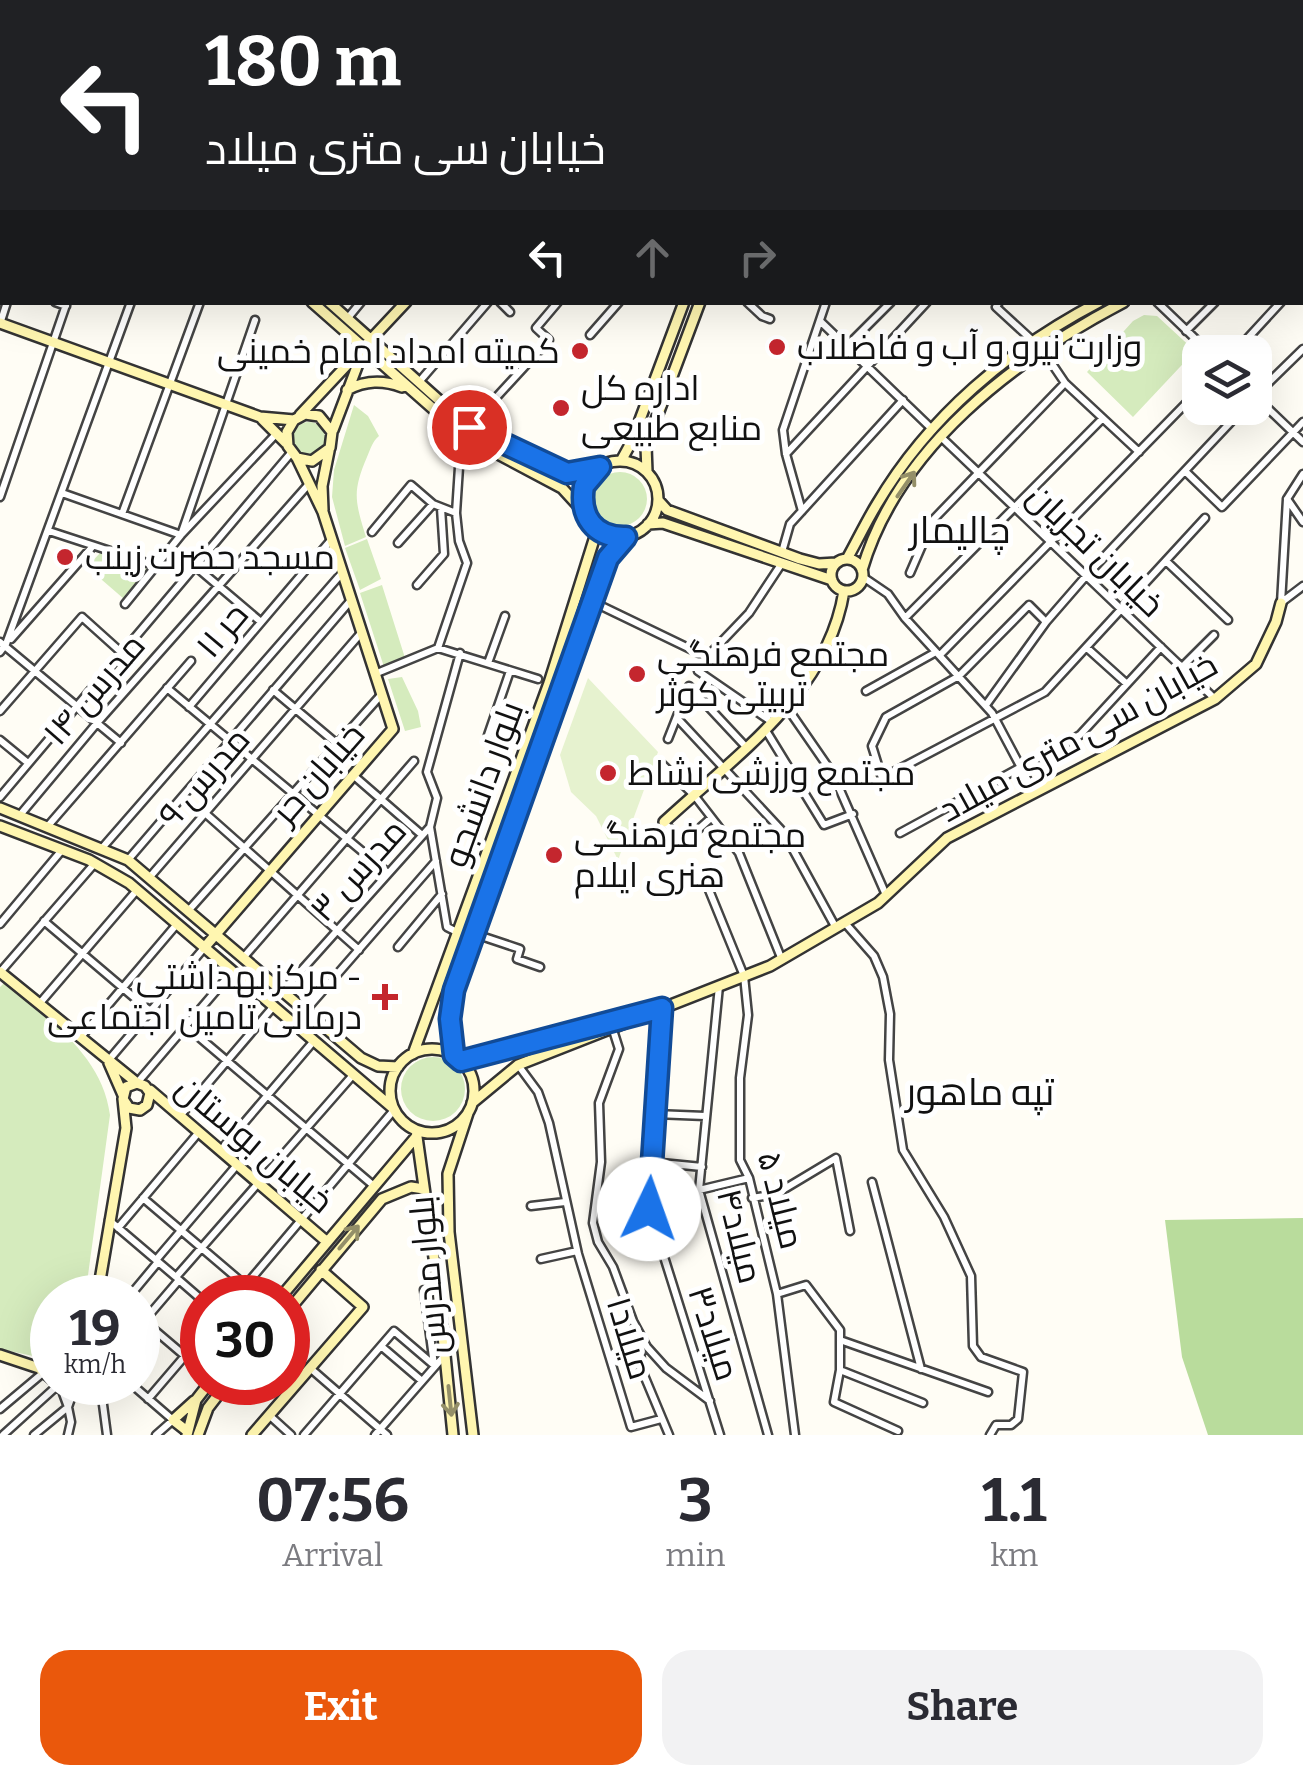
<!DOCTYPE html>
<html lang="en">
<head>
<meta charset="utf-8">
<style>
  body { margin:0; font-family:Bitter,Cairo,serif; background:#f2f2f3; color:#2b2b33; height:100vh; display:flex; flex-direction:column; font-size:38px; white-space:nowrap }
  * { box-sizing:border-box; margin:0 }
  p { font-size:32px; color:#7c7c81 }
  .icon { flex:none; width:55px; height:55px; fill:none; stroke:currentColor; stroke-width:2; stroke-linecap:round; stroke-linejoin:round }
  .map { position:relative; height:1435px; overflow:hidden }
  .panel { display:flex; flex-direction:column; background:#fff; flex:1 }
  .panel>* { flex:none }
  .banner { position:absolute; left:0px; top:0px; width:1305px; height:305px; box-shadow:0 10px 40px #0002; background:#202124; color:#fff; overflow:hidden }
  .buttons { position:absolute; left:1182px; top:335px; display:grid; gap:20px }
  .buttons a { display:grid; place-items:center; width:90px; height:90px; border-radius:20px; background:#fff; box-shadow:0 10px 40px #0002; font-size:50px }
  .speed { position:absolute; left:30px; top:1275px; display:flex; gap:20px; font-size:50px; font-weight:700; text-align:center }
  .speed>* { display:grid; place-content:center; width:130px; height:130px; border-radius:50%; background:#fff; box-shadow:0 10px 40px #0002; line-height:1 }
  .speed small { font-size:25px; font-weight:400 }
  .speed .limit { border:15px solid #d22; background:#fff; color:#111 }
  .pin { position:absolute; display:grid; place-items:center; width:85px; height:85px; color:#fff; margin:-42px; border:5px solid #fff; border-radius:50%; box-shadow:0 2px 10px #0007 }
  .me { position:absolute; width:110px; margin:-55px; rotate:3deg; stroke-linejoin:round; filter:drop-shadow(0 0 8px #0008) }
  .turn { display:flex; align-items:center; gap:35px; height:210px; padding:0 40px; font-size:45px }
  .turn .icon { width:130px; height:130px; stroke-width:2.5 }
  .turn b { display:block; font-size:70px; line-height:85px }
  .lanes { display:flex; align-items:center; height:95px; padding:0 40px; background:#0003; justify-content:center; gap:50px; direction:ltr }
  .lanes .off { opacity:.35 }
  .eta { display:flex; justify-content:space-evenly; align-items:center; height:170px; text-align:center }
  .eta b { font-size:60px; font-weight:700; line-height:70px }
  .button { display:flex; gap:20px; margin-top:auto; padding:20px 40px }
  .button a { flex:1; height:115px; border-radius:30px; background:#ea580c; color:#fff; font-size:40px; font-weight:700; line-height:115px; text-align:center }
  .button a+a { background:#f2f2f3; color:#2b2b33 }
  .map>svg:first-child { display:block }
  .green { fill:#d5ebbd }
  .forest { fill:#b9dc9c }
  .pitch { fill:#e6f2cf }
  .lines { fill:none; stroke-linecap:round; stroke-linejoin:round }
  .street-casing { stroke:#444; stroke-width:11 }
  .secondary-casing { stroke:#333; stroke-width:14 }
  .street { stroke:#fff; stroke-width:6 }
  .secondary { stroke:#fff6b0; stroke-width:9 }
  .oneway { stroke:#948f68 }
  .route-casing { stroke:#114b97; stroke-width:25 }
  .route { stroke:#1a73e8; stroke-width:18 }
  .poi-dot { fill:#c4262e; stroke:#fff; stroke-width:4 }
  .labels { text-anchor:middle; stroke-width:10; stroke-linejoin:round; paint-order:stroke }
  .poi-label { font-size:35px; fill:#111; stroke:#fff; text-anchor:start }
  .street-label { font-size:35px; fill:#111; stroke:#fff }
  .neighbourhood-label { font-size:38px; fill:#111; stroke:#fff }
</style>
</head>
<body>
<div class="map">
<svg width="1303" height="1435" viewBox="0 0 1303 1435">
  <rect width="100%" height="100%" fill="#fffdf5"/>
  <path class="green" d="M1144,315l13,1 38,35 -62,66 -46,-45 46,-51z
    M354,405l14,11 11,20c-7,6 -8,12 -12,21 -15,35 -12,44 -1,80l-21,9 -13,-49 2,-27z
    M293 438a16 16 0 1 1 32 0a16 16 0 1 1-32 0Z
    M593 499a27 27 0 1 1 54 0a27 27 0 1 1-54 0Z
    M367,539l14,40 -21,11 -15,-42z
    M100,553l47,16 -23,30 -37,-32z
    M382,585l23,73 -21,9 -24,-74z
    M402,677l16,34 3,16 -16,4 -17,-52z
    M5,982c43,38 97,72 105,133l-25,182 -33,1v60l-5,1 -47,-10v-362z
    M401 1089a32 32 0 1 1 64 0a32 32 0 1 1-64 0Z"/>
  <path class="forest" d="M1303,1218v217h-95l-26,-78 -17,-137z"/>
  <path class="pitch" d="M588,678l70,74 -40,108 -22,-44 -25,-24 -11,-37z"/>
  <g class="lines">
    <g class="street-casing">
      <path id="street" d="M66,0l6,2
        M315,0l3,2
        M419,0l3,2
        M554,0l2,2
        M1253,0l2,2
        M20,2l1,-2
        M48,2l1,-2
        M80,2l1,-2
        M146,2l2,-2
        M185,2l3,-2
        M219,2l2,-2
        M261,2l2,-2
        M326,2h5
        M365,2l2,-2
        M440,2l2,-2
        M478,2l2,-2
        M516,2l2,-2
        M588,2l2,-2
        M627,2l2,-2
        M1002,2l2,-2
        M1073,2l3,-2
        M1128,2l3,-2
        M1231,2l3,-2
        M0,20l2,1
        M1302,35h1
        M0,61l2,-7
        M1302,79h1
        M0,112l2,1
        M0,142l2,-7
        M0,150l2,1
        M1302,160h1
        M0,182l2,1
        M1302,280l1,-1
        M55,302l11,4
        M500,302l10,10
        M747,302l15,14 8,3
        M999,302l-3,5 37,34
        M1157,302l52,50
        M347,319l14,-17
        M820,321l113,109
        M0,324l7,-22
        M1186,331l29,-29
        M590,335l29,-33
        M847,346l44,-44
        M1042,349l23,34 74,69
        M1235,352l46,-50
        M419,382l69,-80
        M1255,396l48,-47
        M1255,396l48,46
        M469,427l80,-87 -13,-12 22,-26
        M942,438l273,261
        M786,454l141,-152
        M1185,471l37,36 81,-85
        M62,493l119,42 74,-215
        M0,497l67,-195
        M1287,499l16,23
        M802,511l-16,-57 -3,-24 43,-128
        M122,514l78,-212
        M49,531l107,35
        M372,532l39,-47 22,19 23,9
        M398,543l35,-39
        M782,552l8,-28 113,-124
        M1166,561l62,59
        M195,566l66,56
        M910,573l23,-53 132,-137
        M863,577l25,17 17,24 87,95 42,79
        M417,585l27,-31 -3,-46
        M593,602l114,55 42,-44 33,-50
        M1282,602l21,-16
        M1281,603l6,-104 16,-25
        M125,604l56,-69 96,-102
        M905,618l197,-199
        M1046,622l-17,-17 -70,71 -73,41 -14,29 10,32 163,-86 160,-174
        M11,639l82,-93
        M0,642l121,101
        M438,648l29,-85 -8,-22 -3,-28 4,-61 -10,-26
        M1087,648l40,36
        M0,652l6,-8 125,-342
        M940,655l260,-266
        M488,663l17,-47
        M1182,667l32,-32
        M698,671l74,51
        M377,673l61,-25 100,31
        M167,688l221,185
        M273,690l89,75
        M866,691l70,-39
        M986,705l60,-83 40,-46 158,-168
        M189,707l142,-167
        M788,709l45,65 53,121
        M0,711l82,-94 40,36
        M677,718l107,115 52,95
        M765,729l59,96 29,-11
        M488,735l22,-64
        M668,739l21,-53 57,61
        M0,740l28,23
        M662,764l32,31 45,58 43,107
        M353,775l69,60
        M0,797l291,-344
        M205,813l154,137
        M20,815l77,-92 211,-238
        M664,822l19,21 28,-25
        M47,827l144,-166
        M900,833l180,-98 81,-88
        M103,847l239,-274
        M128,860l224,-261
        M149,878l212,-245
        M709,890l35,86 4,39 -8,63v82l9,18 28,116 18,141
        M189,910l192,-215
        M44,921l106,90
        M845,923l29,33 9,21 7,37 -1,46 14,90 41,67 27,59 2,70 8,11 42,15 -5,47 -7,6h-15l-6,10
        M0,924l62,-74
        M457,932l-10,-5 -17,-100 7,-29 -10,-26 33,-119
        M475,934l45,15 -3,10 23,8
        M398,947l44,-53
        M243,958l171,-197
        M2,970l93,-107
        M719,986l-20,204 69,245
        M283,991l146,-163
        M40,1003l97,-113
        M663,1008l-14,201 71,226
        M306,1010l130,-149
        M186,1026l188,160
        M613,1030l6,19 -20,54 2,59 -8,61 5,19 15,25 20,54 14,26 19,21 44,33
        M80,1038l97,-114
        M108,1061l96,-113
        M518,1065l20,27 11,31 29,131 53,173 30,-8
        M137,1083l95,-111
        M655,1114l50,2
        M180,1116l93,-109
        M220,1151l93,-109
        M651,1162l51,5
        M872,1182l49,187
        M143,1198l102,87
        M752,1198l24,-4 60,-36 14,73
        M531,1206l34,-4
        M649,1209l50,-19 50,-12
        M109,1220l67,57 177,-202
        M118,1228l81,-96
        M541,1259l36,-8
        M156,1260l81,-95
        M100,1285l15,13
        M777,1294l29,-9 34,45v40l-6,32 64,29
        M128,1298l30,-36
        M235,1298l159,-188
        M138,1316l47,40
        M138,1328l41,-48 23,20
        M640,1337l1,31 28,67
        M840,1340l148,52
        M381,1346l41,35
        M434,1365l-10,-75 14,-4
        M310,1368l77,67
        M840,1370l83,33
        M100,1382l7,53
        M129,1382l44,38 -17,15
        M61,1388l7,19 7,-20
        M148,1399l54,-63
        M0,1409l44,-37
        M269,1415l22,20
        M3,1435l55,-50
        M34,1435l34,-28 3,15 -3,13
        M304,1435l90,-104 41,35
        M375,1435l70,-80"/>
    </g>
    <g class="secondary-casing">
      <path id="secondary" d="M121,0v2
        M135,0v2
        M1102,0l2,2
        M1120,0l2,2
        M673,2l2,-2
        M794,2l1,-2
        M810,2l1,-2
        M1302,197h1
        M1302,211h1
        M1302,227l1,1
        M1302,249l1,1
        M312,302l152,134 98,52 22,24
        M329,302l140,125 98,46 33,-6
        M0,323l260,94 34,3
        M347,390c19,-10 36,-10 55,-3
        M300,415l106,-113
        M262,419l24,24
        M333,430l28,-74
        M621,461l11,-20 52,-139
        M582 499a38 38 0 1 1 76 0a38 38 0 1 1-76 0Z
        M647,472l-1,-26 54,-144
        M658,500l9,10 133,49 19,5 17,-1
        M323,510l-1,-24 7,-35
        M648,524l15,-1 169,57
        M847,559c10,-18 19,-37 30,-55 52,-88 132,-155 222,-202
        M831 575a16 16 0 1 1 32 0a16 16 0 1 1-32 0Z
        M862,570c36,-123 153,-211 262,-268
        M0,808l128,52 233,198 17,8 20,1
        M664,822c71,-66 164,-129 180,-231
        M0,826l89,34 40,23 265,226
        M204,948l189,-219 -70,-217 -26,-54 -9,-12 -1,-14 7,-12 11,-6 14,2 13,16 -2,16 -18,13 -15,-3
        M0,972l137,111
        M390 1091a42 42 0 1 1 84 0a42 42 0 1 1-84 0Z
        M413,1054l136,-371 48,-153
        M454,1055l-4,-36 4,-28 154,-433 18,-21
        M461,1061l184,-49
        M109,1063l14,32
        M150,1090l176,151
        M472,1103l46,-38 252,-99 108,-63 69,-65 268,-139 41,-35 20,-42 5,-19
        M468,1113l-20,61 1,58 24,203
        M416,1130l22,156 15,149
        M97,1298l29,-170 -3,-29 3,-12 11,-4 8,3 5,7 -3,12 -7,5 -11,-2 -6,-9
        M280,1298l136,-161
        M288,1311l94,-112 29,-12 13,2
        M0,1355l39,13
        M52,1367l-13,1 13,11
        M56,1382l11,8 11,-8
        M187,1431l-14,-11 21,-19
        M187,1435l9,-35 14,-18
        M198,1435l10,-27 20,-26
        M252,1435l111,-128 -42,-37"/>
    </g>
    <use href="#street" class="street"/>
    <use href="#secondary" class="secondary"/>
  </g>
  <defs><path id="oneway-shaft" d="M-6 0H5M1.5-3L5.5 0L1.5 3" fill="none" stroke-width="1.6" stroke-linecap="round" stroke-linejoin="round" transform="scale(2.5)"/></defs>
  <g class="oneway">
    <use href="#oneway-shaft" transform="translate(906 484) rotate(-55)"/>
    <use href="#oneway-shaft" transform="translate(349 1237) rotate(-50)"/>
    <use href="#oneway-shaft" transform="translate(450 1401) rotate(84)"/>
  </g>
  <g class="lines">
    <g class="route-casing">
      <path id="route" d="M469,427l98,46 33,-6 -16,19c-5,30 10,52 42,51l-18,21 -154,432 -4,29 4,36 7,6 201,-53 -13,201"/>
    </g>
    <use href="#route" class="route"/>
  </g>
  <g class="poi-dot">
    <circle cx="777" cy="347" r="10"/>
    <circle cx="580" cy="351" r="10"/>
    <circle cx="561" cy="408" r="10"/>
    <circle cx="65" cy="557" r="10"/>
    <circle cx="637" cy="674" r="10"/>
    <circle cx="608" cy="773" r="10"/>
    <circle cx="554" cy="855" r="10"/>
    <path d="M380 982h10v10h10v10h-10v10h-10v-10h-10v-10h10z"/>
  </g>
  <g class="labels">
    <g class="poi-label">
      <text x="797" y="359">وزارت نیرو و آب و فاضلاب</text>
      <text x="560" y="363" text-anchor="end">کمیته امداد امام خمینی</text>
      <text x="581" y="400">اداره کل<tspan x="581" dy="40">منابع طبیعی</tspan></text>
      <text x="85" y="569">مسجد حضرت زینب</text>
      <text x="657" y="666">مجتمع فرهنگی<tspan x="657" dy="40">تربیتی کوثر</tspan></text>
      <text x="628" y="785">مجتمع ورزشی نشاط</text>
      <text x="574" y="847">مجتمع فرهنگی<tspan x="574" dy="40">هنری ایلام</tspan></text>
      <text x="362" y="989" text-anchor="end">مرکز بهداشتی -<tspan x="362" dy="40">درمانی تامین اجتماعی</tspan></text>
    </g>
    <g class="street-label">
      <text transform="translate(1096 550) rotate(44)" y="12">خیابان تجریان</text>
      <text transform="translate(222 630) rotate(-50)" y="12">حر ۱۱</text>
      <text transform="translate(94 689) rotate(-49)" y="12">مدرس ۱۴</text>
      <text transform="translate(1078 737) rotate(-29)" y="12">خیابان سی متری میلاد</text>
      <text transform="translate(318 773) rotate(-49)" y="12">خیابان حر</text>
      <text transform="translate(204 777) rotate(-49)" y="12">مدرس ۹</text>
      <text transform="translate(483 784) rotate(-70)" y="12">بلوار دانشجو</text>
      <text transform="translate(358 870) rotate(-48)" y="12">مدرس ۳</text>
      <text transform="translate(255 1144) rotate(40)" y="12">خیابان بوستان</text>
      <text transform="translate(781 1200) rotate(76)" y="12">میلاد ۵</text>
      <text transform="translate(740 1236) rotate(76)" y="12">میلاد۴</text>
      <text transform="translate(428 1275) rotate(-95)" y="12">بلوار مدرس</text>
      <text transform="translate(714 1333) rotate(72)" y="12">میلاد۳</text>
      <text transform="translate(630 1338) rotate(73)" y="12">میلاد۱</text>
    </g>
    <g class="neighbourhood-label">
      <text x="960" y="543">چالیمار</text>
      <text x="980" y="1105">تپه ماهور</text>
    </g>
  </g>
</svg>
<div class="buttons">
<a><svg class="icon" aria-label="layers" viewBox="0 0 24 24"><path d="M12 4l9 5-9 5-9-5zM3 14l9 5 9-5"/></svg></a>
</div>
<div class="speed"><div>19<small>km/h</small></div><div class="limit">30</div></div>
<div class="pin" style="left:469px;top:427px;background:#d93025"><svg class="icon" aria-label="arrive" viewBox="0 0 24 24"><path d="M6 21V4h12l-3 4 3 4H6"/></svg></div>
<svg class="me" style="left:649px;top:1209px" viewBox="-20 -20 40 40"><circle r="19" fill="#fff"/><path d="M0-13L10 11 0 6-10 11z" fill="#1a73e8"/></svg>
<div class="banner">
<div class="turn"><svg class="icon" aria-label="left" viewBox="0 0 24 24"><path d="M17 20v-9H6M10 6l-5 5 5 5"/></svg><div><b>180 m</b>خیابان سی متری میلاد</div></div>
<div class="lanes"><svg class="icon" aria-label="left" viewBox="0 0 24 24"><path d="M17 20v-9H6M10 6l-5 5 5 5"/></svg><svg class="icon off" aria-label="ahead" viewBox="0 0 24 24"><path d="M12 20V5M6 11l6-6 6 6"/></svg><svg class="icon off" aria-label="right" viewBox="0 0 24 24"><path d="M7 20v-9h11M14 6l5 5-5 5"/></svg></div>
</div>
</div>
<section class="panel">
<div class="eta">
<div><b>07:56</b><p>Arrival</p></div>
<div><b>3</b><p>min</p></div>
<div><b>1.1</b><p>km</p></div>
</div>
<div class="button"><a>Exit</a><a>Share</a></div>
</section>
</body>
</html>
